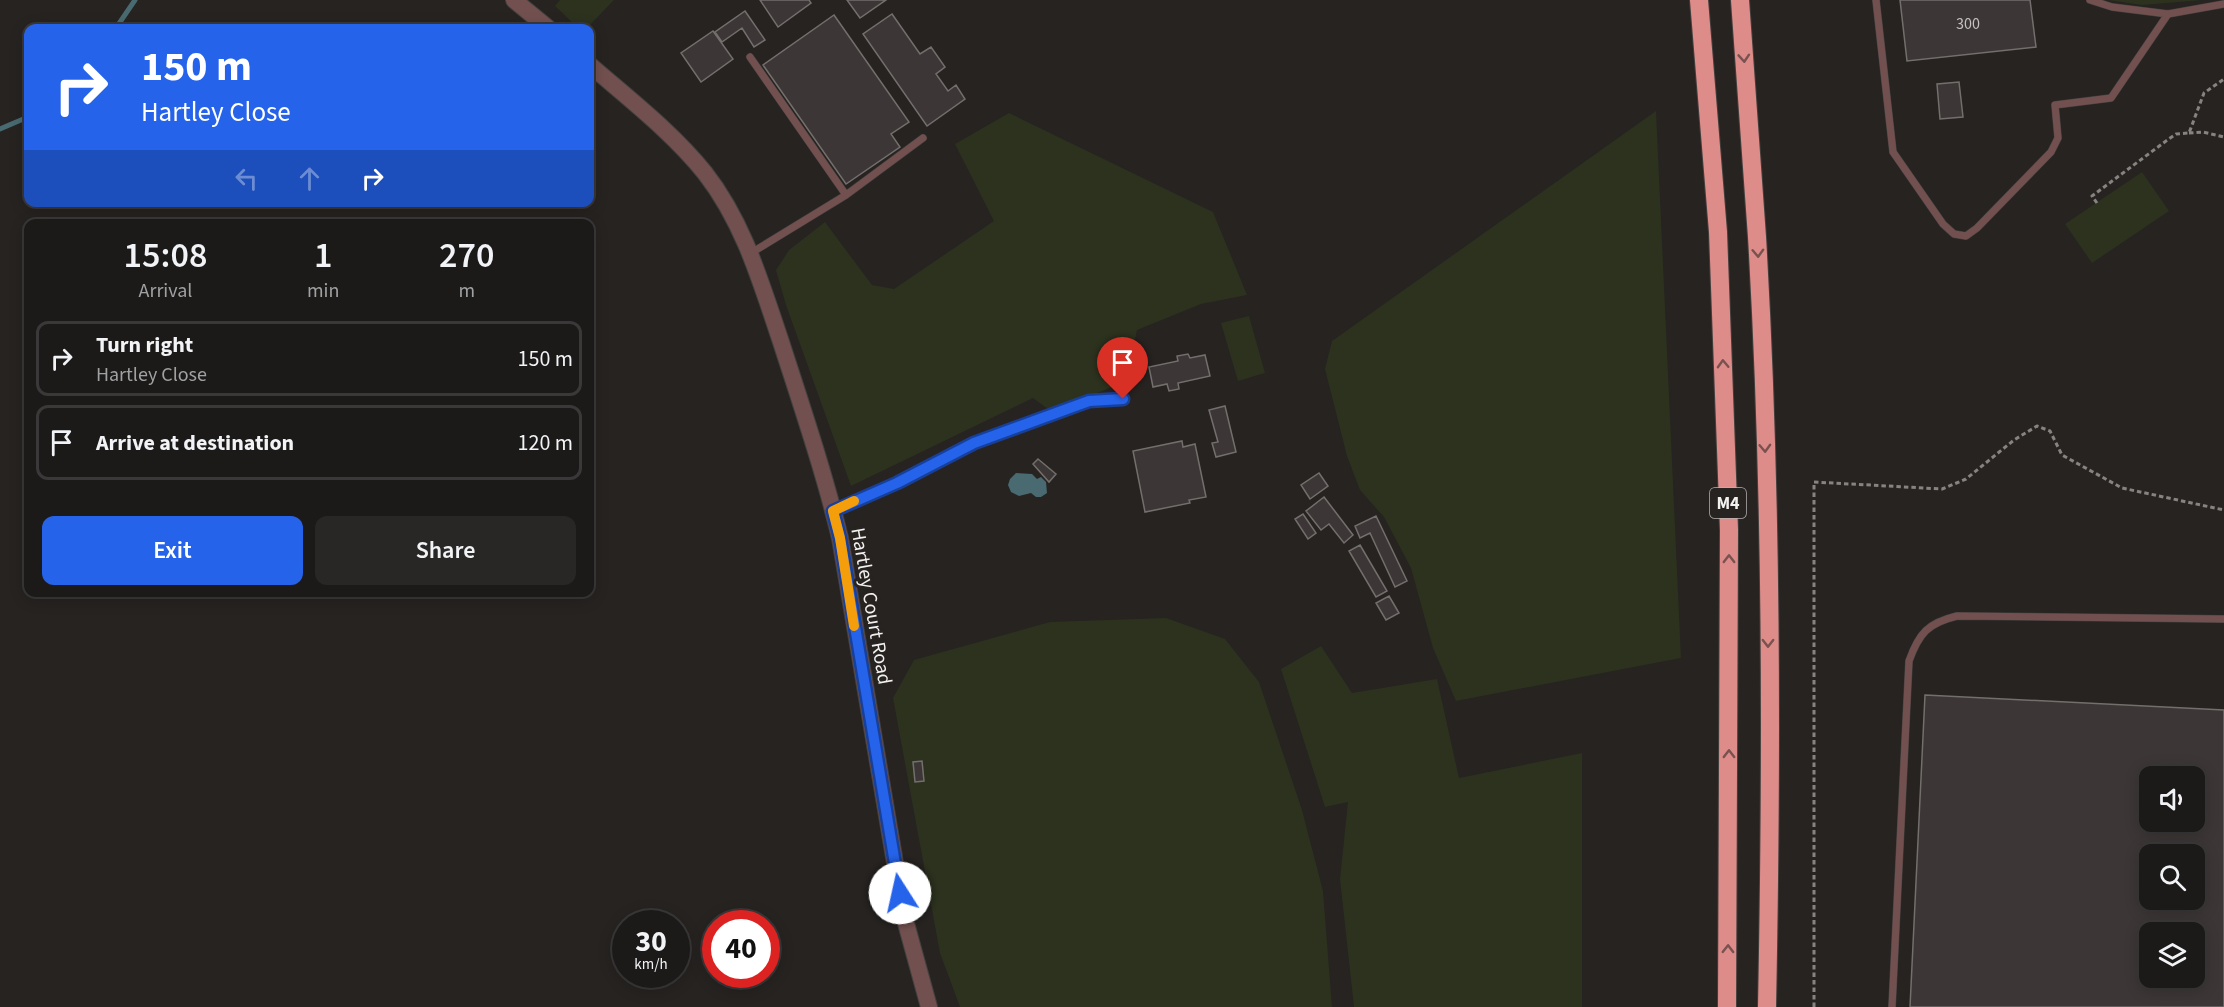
<!DOCTYPE html>
<html lang="en">
<head>
<meta charset="utf-8">
<style>
  body { margin:0; font-family:"Source Sans 3",sans-serif; background:#292726; color:#f1f3f6; height:100vh; display:flex; flex-direction:column; font-size:22px; white-space:nowrap }
  * { box-sizing:border-box; margin:0 }
  p { font-size:20px; color:#a0a1a2 }
  .icon { flex:none; width:33px; height:33px; fill:none; stroke:currentColor; stroke-width:2; stroke-linecap:round; stroke-linejoin:round }
  .map { position:relative; flex:1; overflow:hidden }
  .details { position:absolute; left:24px; top:219px; width:570px; height:378px; display:flex; flex-direction:column; background:#1c1a19; border-radius:12px; box-shadow:0 3px 15px #0003,0 0 0 2px #3a3838 }
  .details>* { flex:none }
  .top-card { position:absolute; left:24px; top:24px; width:570px; height:183px; border-radius:12px; box-shadow:0 3px 15px #0003,0 0 0 2px #3a3838; background:#2563eb; color:#fff; overflow:hidden }
  .tools { position:absolute; left:2139px; top:766px; display:grid; gap:12px }
  .tools a { display:grid; place-items:center; width:66px; height:66px; border-radius:12px; background:#1c1a19; box-shadow:0 3px 15px #0003,0 0 0 2px #3a3838; font-size:30px }
  .speed { position:absolute; left:612px; top:910px; display:flex; gap:12px; font-size:30px; font-weight:700; text-align:center }
  .speed>* { display:grid; place-content:center; width:78px; height:78px; border-radius:50%; background:#1c1a19; box-shadow:0 3px 15px #0003,0 0 0 2px #3a3838; line-height:1 }
  .speed small { font-size:15px; font-weight:400 }
  .speed .limit { border:9px solid #d22; background:#fff; color:#111 }
  .pin { position:absolute; display:grid; place-items:center; width:51px; height:51px; color:#fff; margin:-62px -26px; border-radius:50% 50% 50% 0; rotate:-45deg; box-shadow:0 0 6px #0007 }
  .pin .icon { rotate:45deg }
  .me { position:absolute; width:66px; margin:-33px; rotate:350deg; stroke-linejoin:round; filter:drop-shadow(0 0 4px #0008) }
  .turn { display:flex; align-items:center; gap:21px; height:126px; padding:0 18px; font-size:27px }
  .turn .icon { width:78px; height:78px; stroke-width:2.5 }
  .turn b { display:block; font-size:42px; line-height:51px }
  .lanes { display:flex; align-items:center; height:57px; padding:0 18px; background:#0003; justify-content:center; gap:30px; direction:ltr }
  .lanes .off { opacity:.35 }
  .eta { display:flex; justify-content:space-evenly; align-items:center; height:102px; text-align:center }
  .eta b { font-size:36px; font-weight:600; line-height:42px }
  .cta { display:flex; gap:12px; margin-top:auto; padding:12px 18px }
  .cta a { flex:1; height:69px; border-radius:12px; background:#2563eb; color:#fff; font-size:24px; font-weight:600; line-height:69px; text-align:center }
  .cta a+a { background:#292726; color:#f1f3f6 }
  ul { padding:0; list-style:none }
  li { display:flex; align-items:center; gap:18px; height:75px; margin:0 12px 9px; padding:0 6px; border:3px solid #3a3838; border-radius:12px }
  li div { flex:1 }
  li b { display:block; font-size:22px }
  li em { font-style:normal }
  .map>svg:first-child { display:block }
  .green { fill:#2c321e }
  .water { fill:#486a70 }
  .lines { fill:none; stroke-linecap:round; stroke-linejoin:round }
  .stream { stroke:#486a70; stroke-width:5 }
  .building { fill:#3c3736; stroke:#736f6d; stroke-width:1.5; fill-rule:evenodd }
  .service-casing { stroke:#43403e; stroke-width:8 }
  .tertiary-casing { stroke:#43403e; stroke-width:18 }
  .motorway-casing { stroke:#43403e; stroke-width:20 }
  .path { stroke:#868381; stroke-width:3; stroke-dasharray:4.5 3; stroke-linecap:butt }
  .service { stroke:#72504f; stroke-width:7 }
  .tertiary { stroke:#72504f; stroke-width:16 }
  .motorway { stroke:#de8c8a; stroke-width:18 }
  .oneway { stroke:#795250 }
  .route-casing { stroke:#184099; stroke-width:15 }
  .route { stroke:#2563eb; stroke-width:10 }
  .slow { stroke:#f59e0b; stroke-width:10 }
  .labels { text-anchor:middle; stroke-width:6; stroke-linejoin:round; paint-order:stroke }
  .number-label { font-size:16px; fill:#c5c2c1 }
  .shield { fill:#262321; stroke:#b6b3b1; stroke-width:1.5 }
  .shield-label { font-size:18px; font-weight:bold; fill:#f3f1ef }
  .street-label { font-size:20px; fill:#f3f1ef; stroke:#262321 }
</style>
</head>
<body>
<div class="map">
<svg width="2224" height="1007" viewBox="0 0 2224 1007">
  <rect width="100%" height="100%" fill="#262321"/>
  <path class="green" d="M560,0h54l-27,28h-9l-23,-22z
    M2108,0h94l-60,5z
    M1656,111l25,547 -225,43 -23,-53 -22,-80 -27,-51 -24,-27 -13,-34 -22,-87 7,-28z
    M1009,113l204,99 34,83 -46,9 -64,26 -11,51 -74,31 -19,-14 -182,88 -65,-181 -10,-35 13,-20 36,-28 47,63 22,4 100,-68 -39,-77z
    M2142,172l27,39 -77,52 -27,-39z
    M1249,316l16,57 -27,8 -17,-58z
    M1166,618l59,21 34,43 43,128 21,81 9,116h-372l-20,-54 -47,-255 21,-38 136,-38z
    M1321,646l31,47 85,-14 22,99 123,-25v254h-228l-14,-128 8,-77 -23,5 -44,-138z"/>
  <path class="water" d="M1016,473l16,1 5,5 4,-2 5,5 1,11 -6,4h-5l-5,-4 -12,3 -8,-4 -3,-7 2,-6z"/>
  <g class="lines">
    <path class="stream" d="M116,28l19,-28
      M0,129l28,-12"/>
  </g>
  <path class="building" d="M760,0h49l2,3 -33,24z
    M847,0h39l-26,18z
    M1900,0h130l6,47 -129,14z
    M745,11l20,29 -11,7 -12,-19 -20,14 -7,-10z
    M892,14l28,40 11,-7 14,20 -9,7 12,17 8,-6 9,14 -38,27 -64,-92z
    M834,15l75,107 -18,12 9,13 -54,37 -83,-119z
    M713,31l20,28 -32,23 -20,-29z
    M1959,82l4,35 -23,2 -3,-35z
    M1188,354l2,4 15,-3 5,21 -32,7 1,6 -10,2 -2,-7 -14,3 -4,-20 29,-6 -1,-5z
    M1225,406l11,46 -20,5 -4,-14 6,-1 -9,-32z
    M1182,441l1,6 12,-3 11,53 -17,3 1,3 -45,9 -12,-61z
    M1038,459l18,15 -7,8 -16,-18z
    M1319,473l9,13 -18,13 -9,-14z
    M1324,497l29,38 -9,8 -15,-19 -8,6 -15,-19z
    M1303,514l13,19 -8,6 -13,-20z
    M1376,516l31,65 -12,6 -25,-54 -10,5 -5,-12z
    M1360,545l27,46 -11,6 -27,-46z
    M1389,596l10,17 -13,7 -10,-17z
    M1925,695l299,15v297h-314zM2150,777h44v45h-44zM2150,855h44v45h-44zM2150,933h44v45h-44z
    M922,761l2,20 -9,1 -2,-20z"/>
  <g class="lines">
    <g class="service-casing">
      <path id="service" d="M1876,0l17,152 50,72 11,10 12,2 11,-8 74,-76 7,-14 -3,-33 56,-7 57,-84
        M2090,0l22,7 56,7 56,-10
        M750,57l96,138
        M751,253l95,-58 77,-57
        M833,511l64,-28 77,-40 115,-42 34,-2
        M1892,1007l17,-346c10,-28 19,-38 48,-45l267,3"/>
    </g>
    <g class="tertiary-casing">
      <path id="tertiary" d="M514,0l34,28
        M590,65c39,34 82,67 115,108 39,50 56,110 76,169 21,65 43,130 59,196l64,378 25,91"/>
    </g>
    <g class="motorway-casing">
      <path id="motorway" d="M1699,0l19,232 11,298 -2,477
        M1740,0c6,79 12,158 17,237 15,256 15,514 10,770"/>
    </g>
    <path class="path" d="M2189,133l14,-1 21,5
      M2097,203l-5,-7 74,-55 10,-7 13,-1 15,-40 20,-14
      M1814,1007v-525l128,7 24,-10 48,-39 23,-14 13,5 12,24 60,33 102,22"/>
    <use href="#service" class="service"/>
    <use href="#tertiary" class="tertiary"/>
    <use href="#motorway" class="motorway"/>
  </g>
  <defs><path id="oneway-chevron" d="M-2-3.5L2.5 0L-2 3.5" fill="none" stroke-width="1.6" stroke-linecap="round" stroke-linejoin="round" transform="scale(1.5)"/></defs>
  <g class="oneway">
    <use href="#oneway-chevron" transform="translate(1744 58) rotate(86)"/>
    <use href="#oneway-chevron" transform="translate(1758 253) rotate(88)"/>
    <use href="#oneway-chevron" transform="translate(1723 364) rotate(-92)"/>
    <use href="#oneway-chevron" transform="translate(1765 448) rotate(88)"/>
    <use href="#oneway-chevron" transform="translate(1729 559) rotate(-90)"/>
    <use href="#oneway-chevron" transform="translate(1768 643) rotate(90)"/>
    <use href="#oneway-chevron" transform="translate(1729 754) rotate(-90)"/>
    <use href="#oneway-chevron" transform="translate(1728 949) rotate(-89)"/>
  </g>
  <g class="lines">
    <g class="route-casing">
      <path id="route" d="M900,893l-60,-355 -7,-27 64,-28 77,-40 115,-42 34,-2"/>
    </g>
    <use href="#route" class="route"/>
    <path class="slow" d="M854,626l-14,-88 -7,-27 21,-10"/>
  </g>
  <g class="labels">
    <g class="number-label">
      <text x="1968" y="29">300</text>
    </g>
    <rect class="shield" x="1710" y="488" width="36" height="30" rx="4.5"/>
    <g class="shield-label">
      <text x="1728" y="509">M4</text>
    </g>
    <g class="street-label">
      <text transform="translate(872 606) rotate(80)" y="7">Hartley Court Road</text>
    </g>
  </g>
</svg>
<div class="tools">
<a><svg class="icon" aria-label="sound" viewBox="0 0 24 24"><path d="M4 9h4l5-4v14l-5-4H4zM17 9q2 3 0 6"/></svg></a>
<a><svg class="icon" aria-label="search" viewBox="0 0 24 24"><circle cx="10" cy="10" r="6"/><path d="M15 15l6 6"/></svg></a>
<a><svg class="icon" aria-label="layers" viewBox="0 0 24 24"><path d="M12 4l9 5-9 5-9-5zM3 14l9 5 9-5"/></svg></a>
</div>
<div class="speed"><div>30<small>km/h</small></div><div class="limit">40</div></div>
<div class="pin" style="left:1123px;top:399px;background:#d93025"><svg class="icon" aria-label="arrive" viewBox="0 0 24 24"><path d="M6 21V4h12l-3 4 3 4H6"/></svg></div>
<svg class="me" style="left:900px;top:893px" viewBox="-20 -20 40 40"><circle r="19" fill="#fff"/><path d="M0-13L10 11 0 6-10 11z" fill="#2563eb"/></svg>
<div class="top-card">
<div class="turn"><svg class="icon" aria-label="right" viewBox="0 0 24 24"><path d="M7 20v-9h11M14 6l5 5-5 5"/></svg><div><b>150 m</b>Hartley Close</div></div>
<div class="lanes"><svg class="icon off" aria-label="left" viewBox="0 0 24 24"><path d="M17 20v-9H6M10 6l-5 5 5 5"/></svg><svg class="icon off" aria-label="ahead" viewBox="0 0 24 24"><path d="M12 20V5M6 11l6-6 6 6"/></svg><svg class="icon" aria-label="right" viewBox="0 0 24 24"><path d="M7 20v-9h11M14 6l5 5-5 5"/></svg></div>
</div>
<section class="details">
<div class="eta">
<div><b>15:08</b><p>Arrival</p></div>
<div><b>1</b><p>min</p></div>
<div><b>270</b><p>m</p></div>
</div>
<ul>
<li><svg class="icon" aria-label="right" viewBox="0 0 24 24"><path d="M7 20v-9h11M14 6l5 5-5 5"/></svg><div><b>Turn right</b><p>Hartley Close</p></div><em>150 m</em></li>
<li><svg class="icon" aria-label="arrive" viewBox="0 0 24 24"><path d="M6 21V4h12l-3 4 3 4H6"/></svg><div><b>Arrive at destination</b></div><em>120 m</em></li>
</ul>
<div class="cta"><a>Exit</a><a>Share</a></div>
</section>
</div>
</body>
</html>
